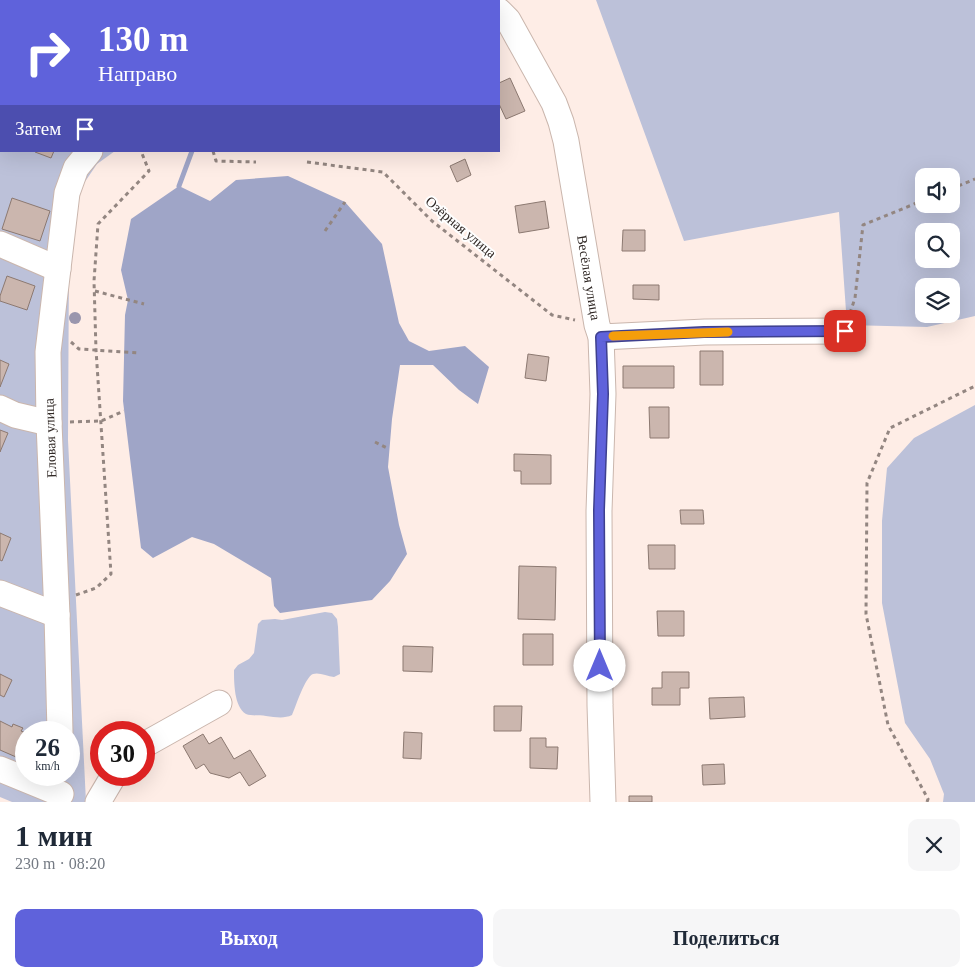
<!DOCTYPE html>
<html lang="ru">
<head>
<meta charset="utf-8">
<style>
  body { margin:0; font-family:Georgia,serif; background:#f6f6f7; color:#1f2937; height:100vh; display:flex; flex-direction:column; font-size:19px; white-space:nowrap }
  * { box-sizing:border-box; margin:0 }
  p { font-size:16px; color:#747a83 }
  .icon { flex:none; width:28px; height:28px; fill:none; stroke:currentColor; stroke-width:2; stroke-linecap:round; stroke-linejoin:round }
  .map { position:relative; height:802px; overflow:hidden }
  .details { display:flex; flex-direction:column; background:#fff; flex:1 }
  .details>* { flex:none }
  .guide { position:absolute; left:0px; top:0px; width:500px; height:152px; box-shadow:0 5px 20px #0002; background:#5f62db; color:#fff; overflow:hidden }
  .tools { position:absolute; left:915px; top:168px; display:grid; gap:10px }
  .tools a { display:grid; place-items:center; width:45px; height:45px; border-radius:10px; background:#fff; box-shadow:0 5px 20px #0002; font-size:25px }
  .speed { position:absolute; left:15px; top:721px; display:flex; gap:10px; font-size:25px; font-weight:700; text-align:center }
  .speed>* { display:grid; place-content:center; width:65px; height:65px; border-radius:50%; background:#fff; box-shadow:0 5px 20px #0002; line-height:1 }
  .speed small { font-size:12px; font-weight:400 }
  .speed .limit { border:8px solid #d22; background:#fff; color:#111 }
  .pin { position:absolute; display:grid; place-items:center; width:42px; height:42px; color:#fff; margin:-21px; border-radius:10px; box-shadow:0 2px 8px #0006 }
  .me { position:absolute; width:55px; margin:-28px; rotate:0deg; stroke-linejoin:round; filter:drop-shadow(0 0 4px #0008) }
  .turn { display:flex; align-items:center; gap:18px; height:105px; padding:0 15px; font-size:22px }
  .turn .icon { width:65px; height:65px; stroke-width:2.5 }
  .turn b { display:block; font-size:35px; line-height:42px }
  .then { display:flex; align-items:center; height:48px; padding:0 15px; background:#0003; gap:10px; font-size:19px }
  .round { display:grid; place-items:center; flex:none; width:52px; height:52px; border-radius:10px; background:#f6f6f7 }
  .summary { display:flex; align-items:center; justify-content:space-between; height:85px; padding:0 15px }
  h1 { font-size:30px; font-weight:800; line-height:38px }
  .button { display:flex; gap:10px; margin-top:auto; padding:10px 15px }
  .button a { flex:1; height:58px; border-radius:10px; background:#5f62db; color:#fff; font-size:20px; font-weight:800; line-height:58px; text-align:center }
  .button a+a { background:#f6f6f7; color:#1f2937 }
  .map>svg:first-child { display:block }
  .green { fill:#bcc1d9; fill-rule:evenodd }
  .water { fill:#9fa5c7 }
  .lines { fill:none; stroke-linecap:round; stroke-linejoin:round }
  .stream { stroke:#9fa5c7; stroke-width:5 }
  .building { fill:#cbb6ae; stroke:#8c7971 }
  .minor-casing { stroke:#cab6ad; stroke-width:27 }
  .path { stroke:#938681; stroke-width:3; stroke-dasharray:4 4; stroke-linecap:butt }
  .minor { stroke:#fff; stroke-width:25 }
  .tree { fill:#9a96ad }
  .route-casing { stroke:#3e408e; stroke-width:12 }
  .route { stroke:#5f62db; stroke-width:9 }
  .slow { stroke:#f59e0b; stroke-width:9 }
  .labels { text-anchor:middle; stroke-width:4; stroke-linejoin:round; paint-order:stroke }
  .street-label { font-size:14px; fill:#302825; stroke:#fefefe }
</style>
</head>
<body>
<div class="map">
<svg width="975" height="802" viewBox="0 0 975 802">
  <rect width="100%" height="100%" fill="#feede6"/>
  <path class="green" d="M0,0h230v1h-229v150h114l-18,13 -19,28 -9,63 -1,185 18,362h-74l-12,-5zM26,732h43v43h-43z
    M596,0h379v316l-48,11 -80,-2 -8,-113 -155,29zM924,176h27v28h-27zM924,231h27v28h-27zM924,286h27v28h-27z
    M975,405v397h-32l1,-8 -14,-35 -25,-36 -23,-120v-82l5,-53 27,-30z
    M325,612l7,1 5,6 1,8 2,47 -6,3c-7,-1 -15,-5 -21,-3 -8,3 -17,32 -21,41 -8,4 -17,2 -26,1 -6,-1 -15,0 -20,-2 -12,-7 -12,-32 -12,-44l4,-5 11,-6 5,-6 4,-29 4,-4 13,-1 7,1z"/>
  <path class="water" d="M288,176l57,26 37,42 17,79 10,18 20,10 36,-5 24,21 -11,37 -19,-14 -26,-25h-33l-8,54 -4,48 11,58 8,29 -17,27 -18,19 -92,13 -6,-7 -3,-28 -57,-34 -22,-7 -39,21 -12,-10 -18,-147 2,-86 3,-15 -7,-30 10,-51 48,-33 31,15 26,-21z"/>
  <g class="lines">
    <path class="stream" d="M179,186l13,-35"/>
  </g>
  <path class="building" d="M510,78l15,33 -19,8 -7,-15v-21z
    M36,151h18l-3,7 -16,-6z
    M465,159l6,16 -14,7 -7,-16z
    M12,198l38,13 -10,30 -38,-12z
    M545,201l4,27 -30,5 -4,-27z
    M623,230h22v21h-23z
    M7,276l28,10 -8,24 -27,-9v-5z
    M633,285h26v15l-26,-1z
    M700,351h23v34h-23z
    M528,354l21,3 -3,24 -21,-3z
    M0,360l9,4 -9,23z
    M623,366h51v22h-51z
    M649,407h20v31h-19z
    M0,430l8,3 -8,19z
    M514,454l37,1v29h-30v-13h-7z
    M680,510h23l1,14h-23z
    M0,533l11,5 -9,23 -2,-1z
    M648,545h27v24h-26z
    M519,566l37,1 -1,53 -37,-1z
    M657,611h27v25h-26z
    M523,634h30v31h-30z
    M403,646l30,1 -1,25 -29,-1z
    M662,672h27v16h-9v17h-28v-17h10z
    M0,674l12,6 -8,17 -4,-2z
    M744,697l1,20 -35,2 -1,-21z
    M494,706h28l-1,25h-27z
    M0,721l12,6 1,-3 10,4 -2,3 5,2v19l-3,8 -23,-10z
    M404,732l18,1 -1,26 -18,-1z
    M203,734l6,10 12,-7 13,22 16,-9 16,26 -17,10 -9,-14 -11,6 -19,-5 -6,-9 -8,5 -13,-23z
    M530,738h16v9h12l-1,22 -27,-1z
    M724,764l1,20 -22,1 -1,-20z
    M629,796h23v6h-23z"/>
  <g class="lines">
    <g class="minor-casing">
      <g id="minor">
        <path d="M220,1v-1"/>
        <path id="s1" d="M499,11l9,9 46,83 7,19 5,19 31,184 4,12 2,57 -4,117 1,194 3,97"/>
        <path d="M0,50h1"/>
        <path d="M0,244l58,25"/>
        <path d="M601,337l104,-5 140,-1"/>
        <path d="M0,408l15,7 34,8"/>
        <path d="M0,593l57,22"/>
        <path d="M60,732l-3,-117 -8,-192 -1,-71 19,-159 9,-25 14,-17"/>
        <path d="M144,745l75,-42"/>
        <path d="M0,769l61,25"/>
        <path d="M98,802l16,-27"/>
      </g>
    </g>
    <path class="path" d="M213,151l3,10 40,1
      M307,162l76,10 49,49 120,94 23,5
      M951,189l24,-10
      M325,231l20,-29
      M95,291l49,13
      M850,313l5,-15 8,-73 61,-25
      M71,342l8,7 61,4
      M70,422l31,-1 23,-10
      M375,442l12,6
      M76,595l20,-7 15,-14 -15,-224 -2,-69 4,-57 51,-53 -8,-20
      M927,802l1,-3 -40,-74 -22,-111 1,-131 23,-55 85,-42"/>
    <use href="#minor" class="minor"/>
  </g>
  <circle class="tree" cx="75" cy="318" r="6"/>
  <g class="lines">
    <g class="route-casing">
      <path id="route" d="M600,666l-1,-156 4,-116 -2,-57 103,-5 141,-1"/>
    </g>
    <use href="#route" class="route"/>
    <path class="slow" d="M613,336l115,-4"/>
  </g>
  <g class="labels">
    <g class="street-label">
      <text transform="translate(461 227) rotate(40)" y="5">Озёрная улица</text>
      <text dy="5" stroke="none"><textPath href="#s1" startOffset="286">Весёлая улица</textPath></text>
      <text transform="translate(50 438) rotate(-92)" y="5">Еловая улица</text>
    </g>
  </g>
</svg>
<div class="tools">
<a><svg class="icon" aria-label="sound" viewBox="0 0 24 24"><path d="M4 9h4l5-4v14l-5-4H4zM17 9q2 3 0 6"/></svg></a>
<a><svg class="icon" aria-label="search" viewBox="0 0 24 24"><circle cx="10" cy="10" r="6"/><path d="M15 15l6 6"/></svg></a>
<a><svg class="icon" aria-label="layers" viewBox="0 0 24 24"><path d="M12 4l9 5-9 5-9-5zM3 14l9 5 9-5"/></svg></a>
</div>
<div class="speed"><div>26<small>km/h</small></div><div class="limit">30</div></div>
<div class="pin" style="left:845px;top:331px;background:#d93025"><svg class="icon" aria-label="arrive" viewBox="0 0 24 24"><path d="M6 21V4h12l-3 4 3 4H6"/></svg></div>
<svg class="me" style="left:600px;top:666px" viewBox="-20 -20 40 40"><circle r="19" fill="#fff"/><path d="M0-13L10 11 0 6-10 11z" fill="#5f62db"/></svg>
<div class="guide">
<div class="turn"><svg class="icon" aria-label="right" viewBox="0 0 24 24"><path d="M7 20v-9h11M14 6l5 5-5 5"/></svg><div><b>130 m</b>Направо</div></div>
<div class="then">Затем<svg class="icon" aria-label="arrive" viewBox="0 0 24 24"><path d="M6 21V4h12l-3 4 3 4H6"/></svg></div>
</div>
</div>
<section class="details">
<div class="summary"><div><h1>1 мин</h1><p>230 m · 08:20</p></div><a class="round"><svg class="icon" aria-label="close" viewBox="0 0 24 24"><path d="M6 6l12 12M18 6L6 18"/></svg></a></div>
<div class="button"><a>Выход</a><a>Поделиться</a></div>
</section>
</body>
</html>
